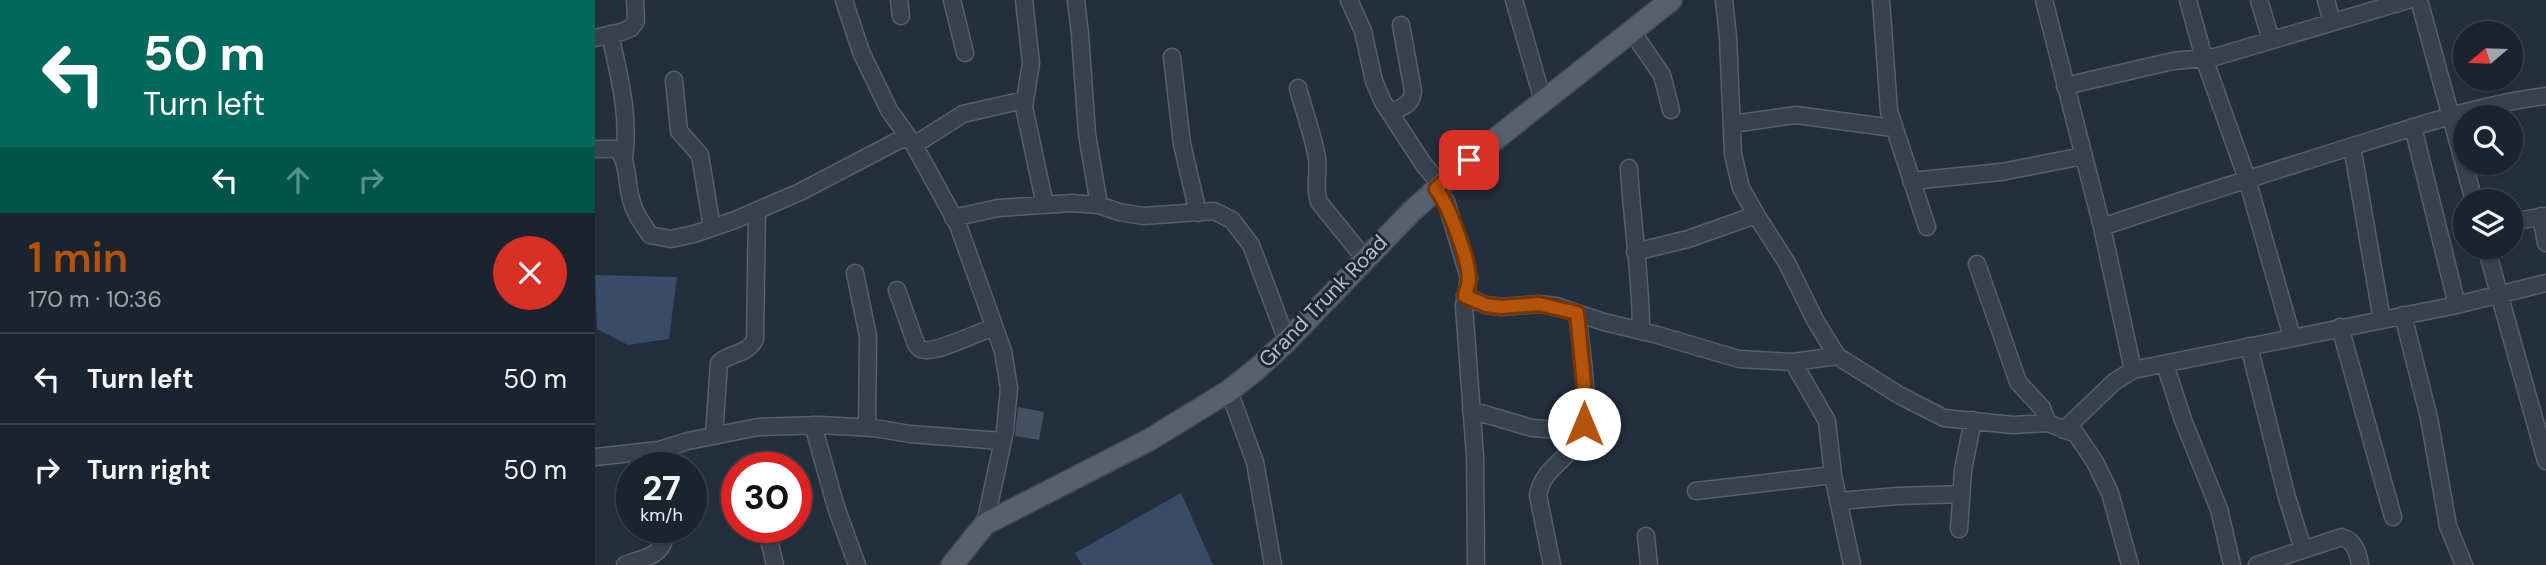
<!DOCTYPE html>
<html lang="en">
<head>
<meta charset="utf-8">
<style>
  body { margin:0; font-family:"DM Sans",sans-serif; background:#242b36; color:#f1f3f6; height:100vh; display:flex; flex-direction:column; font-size:26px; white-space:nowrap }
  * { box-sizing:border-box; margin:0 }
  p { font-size:23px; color:#a0a4aa }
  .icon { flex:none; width:38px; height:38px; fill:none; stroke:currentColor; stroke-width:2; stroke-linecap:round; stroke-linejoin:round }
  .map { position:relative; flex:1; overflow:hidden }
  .drawer { display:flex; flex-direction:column; background:#1b232e; width:595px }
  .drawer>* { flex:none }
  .guide { background:#00695c; color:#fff; overflow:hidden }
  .needle { width:46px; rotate:251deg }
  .fabs { position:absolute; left:1858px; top:21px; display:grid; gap:14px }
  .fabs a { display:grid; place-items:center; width:70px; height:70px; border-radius:50%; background:#1b232e; box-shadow:0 2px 5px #0004,0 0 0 2px #39404a; font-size:35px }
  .speed { position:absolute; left:21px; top:452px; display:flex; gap:14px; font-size:35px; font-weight:700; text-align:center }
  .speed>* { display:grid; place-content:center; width:91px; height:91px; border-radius:50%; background:#1b232e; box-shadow:0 2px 5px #0004,0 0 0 2px #39404a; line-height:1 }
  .speed small { font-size:18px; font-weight:400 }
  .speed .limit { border:10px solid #d22; background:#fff; color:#111 }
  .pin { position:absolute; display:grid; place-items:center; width:60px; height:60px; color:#fff; margin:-30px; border-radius:14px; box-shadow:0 4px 10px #0006 }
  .me { position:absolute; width:77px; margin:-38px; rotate:0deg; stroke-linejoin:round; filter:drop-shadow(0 0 5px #0008) }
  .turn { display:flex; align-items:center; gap:24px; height:147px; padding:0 28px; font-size:32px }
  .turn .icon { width:91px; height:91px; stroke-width:2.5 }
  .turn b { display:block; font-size:49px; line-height:60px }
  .lanes { display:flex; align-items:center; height:66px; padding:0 28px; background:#0003; justify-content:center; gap:35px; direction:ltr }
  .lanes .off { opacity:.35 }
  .round { display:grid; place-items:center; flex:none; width:74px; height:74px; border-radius:37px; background:#242b36 }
  .head { display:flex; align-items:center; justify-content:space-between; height:119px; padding:0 28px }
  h1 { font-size:42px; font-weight:600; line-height:52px; color:#b45309 }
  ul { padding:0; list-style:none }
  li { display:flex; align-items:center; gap:21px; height:91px; padding:0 28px; border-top:2px solid #39404a }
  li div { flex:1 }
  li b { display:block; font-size:26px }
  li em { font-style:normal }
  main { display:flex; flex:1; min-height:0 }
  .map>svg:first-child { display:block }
  .water { fill:#394c67 }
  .building { fill:#455162 }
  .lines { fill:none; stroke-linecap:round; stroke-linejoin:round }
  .minor-casing { stroke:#565f6c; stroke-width:19 }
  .major-casing { stroke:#414a57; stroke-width:24 }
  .minor { stroke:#38414e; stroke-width:16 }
  .major { stroke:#56606e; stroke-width:21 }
  .route-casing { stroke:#753606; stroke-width:18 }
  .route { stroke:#b45309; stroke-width:12 }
  .labels { text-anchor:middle; stroke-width:6; stroke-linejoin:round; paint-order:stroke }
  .street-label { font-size:21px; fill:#b4bcc9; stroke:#1d2633 }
</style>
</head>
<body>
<main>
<section class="drawer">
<div class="guide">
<div class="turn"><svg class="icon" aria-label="left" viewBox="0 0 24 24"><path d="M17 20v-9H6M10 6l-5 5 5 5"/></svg><div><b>50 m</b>Turn left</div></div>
<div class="lanes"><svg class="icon" aria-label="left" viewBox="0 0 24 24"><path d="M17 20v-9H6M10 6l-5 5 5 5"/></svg><svg class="icon off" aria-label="ahead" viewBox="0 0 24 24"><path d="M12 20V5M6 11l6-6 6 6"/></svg><svg class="icon off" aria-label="right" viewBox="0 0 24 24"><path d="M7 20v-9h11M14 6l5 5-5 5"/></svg></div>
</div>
<div class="head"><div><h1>1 min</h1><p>170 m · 10:36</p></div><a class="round" style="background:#d93025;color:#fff"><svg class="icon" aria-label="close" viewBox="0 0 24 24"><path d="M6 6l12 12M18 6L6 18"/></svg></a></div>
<ul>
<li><svg class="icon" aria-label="left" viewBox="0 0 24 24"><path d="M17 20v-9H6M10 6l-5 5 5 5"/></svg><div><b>Turn left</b></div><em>50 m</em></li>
<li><svg class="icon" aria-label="right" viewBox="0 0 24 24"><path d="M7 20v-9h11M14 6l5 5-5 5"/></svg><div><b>Turn right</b></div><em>50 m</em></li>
</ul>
</section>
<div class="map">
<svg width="1951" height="565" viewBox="0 0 1951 565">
  <rect width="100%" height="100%" fill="#242f3e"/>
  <path class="water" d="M0,275l82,2 -8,62 -41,6 -31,-16z
    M586,493l32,72h-131l-7,-12z"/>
  <path class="building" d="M423,407l26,5 -5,28 -24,-4z"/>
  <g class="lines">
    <g class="minor-casing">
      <path id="minor" d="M249,0l17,52 28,58 25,35 44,80 45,126 6,37 -4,43 -20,93
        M304,0l2,16
        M357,0l13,53
        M429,0l7,63 -7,44 21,98
        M481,0l4,34 7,100 12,71
        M754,0l14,31 11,50 9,21 41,63 17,20
        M919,0l29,101
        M1129,0l4,37 5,117 8,34 17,30 29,45 28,57 22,36 62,39 45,23 69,7 35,-2 28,11 19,28 15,31 20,72
        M1286,0l8,111 38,116
        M1449,0l58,227 31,143 -19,12 -50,48
        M1593,0l16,58 43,121 45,158
        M1664,0l12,40
        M1731,0l6,22
        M1824,0l55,201
        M1036,30l31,45 9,35
        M15,34c9,41 20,82 14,124
        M0,38l26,-6 10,-4 5,-7 -1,-21
        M577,57l10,87 16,69
        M79,80l5,51 21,24 12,73
        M1470,86l108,-25 42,-4 193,-57
        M703,88c6,23 15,47 19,70 2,15 -3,30 2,44l46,57
        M795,113c12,-6 22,-8 23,-22l-12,-66
        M1137,124l64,-9 97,13
        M1818,127l44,178
        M319,145l49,-31 61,-14
        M1757,146l30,174
        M0,149h23c11,16 8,33 13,50 3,14 11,24 19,36l21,4 23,-5 41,-14 65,-28 107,-56
        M1034,168c3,55 12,108 12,163
        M1316,181l90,-9 82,-16
        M841,189l10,12 23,77 -5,28 11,150 1,109
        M1946,216l5,27
        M358,218l45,-10 74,-5 27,2 20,7 24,4 71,-5 18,9 19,25 36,96
        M1916,222l35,-6
        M1507,227c83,-28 165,-54 248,-80 65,-20 129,-43 196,-51
        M1891,247l60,214
        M1040,252l53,-13 68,-24
        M1382,264l41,118 24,26 6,15
        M260,273l13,63 -1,91
        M302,290l19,54c3,4 3,5 9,6 12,2 55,-18 69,-23
        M870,296l21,9 16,2 37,-3 17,2 48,16 50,12 85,25 54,3 44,-6
        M1808,315l26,103 19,108 16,39
        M1745,327l53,190
        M1654,346l37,148 17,55
        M1198,362l34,59 6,54 19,90
        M1570,364l18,56 36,89 13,56
        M1538,370l319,-64 94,-23
        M634,391l26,71 18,103
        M876,410l61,18 51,4
        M218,425l23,82 21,58
        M119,435l5,-72c11,-11 29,-8 36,-24l2,-128
        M0,457l64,-7 29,-9 70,-14 62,-2 54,3 36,6 92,7
        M1101,491l137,-16
        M1243,501l60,-5 63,-2
        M171,527l9,38
        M1364,529l4,-59 10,-50
        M1051,536l3,29
        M30,565c23,-9 42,-9 40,-38
        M957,565l-14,-70c5,-27 29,-35 42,-56 13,-20 0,-100 -3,-126
        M1662,565l85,-28c13,4 16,16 18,28"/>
    </g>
    <g class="major-casing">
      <path id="major" d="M357,565l33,-41 164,-84 80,-49 29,-23 29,-27 124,-129 58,-52 202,-160"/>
    </g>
    <use href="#minor" class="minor"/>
    <use href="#major" class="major"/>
  </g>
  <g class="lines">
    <g class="route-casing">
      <path id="route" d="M874,160l-33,29c12,14 33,71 33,90 0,5 -3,11 -4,17l21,9 15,2 38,-3 38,9 7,71v40"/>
    </g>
    <use href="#route" class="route"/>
  </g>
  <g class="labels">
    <g class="street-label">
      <text transform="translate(728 301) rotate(-46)" y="7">Grand Trunk Road</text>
    </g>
  </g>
</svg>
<div class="fabs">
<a><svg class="needle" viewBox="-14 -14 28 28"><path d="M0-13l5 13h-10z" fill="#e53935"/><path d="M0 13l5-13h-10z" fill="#a0a4aa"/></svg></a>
<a><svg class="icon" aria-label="search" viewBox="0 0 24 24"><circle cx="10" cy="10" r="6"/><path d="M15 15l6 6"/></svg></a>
<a><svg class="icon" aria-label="layers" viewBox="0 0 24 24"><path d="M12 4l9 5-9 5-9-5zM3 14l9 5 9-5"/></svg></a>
</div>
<div class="speed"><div>27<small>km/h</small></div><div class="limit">30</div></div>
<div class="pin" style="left:874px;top:160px;background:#d93025"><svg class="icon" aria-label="arrive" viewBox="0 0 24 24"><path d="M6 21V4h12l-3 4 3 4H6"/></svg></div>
<svg class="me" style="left:989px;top:424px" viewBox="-20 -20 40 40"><circle r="19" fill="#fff"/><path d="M0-13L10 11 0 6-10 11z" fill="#b45309"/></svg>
</div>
</main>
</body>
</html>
